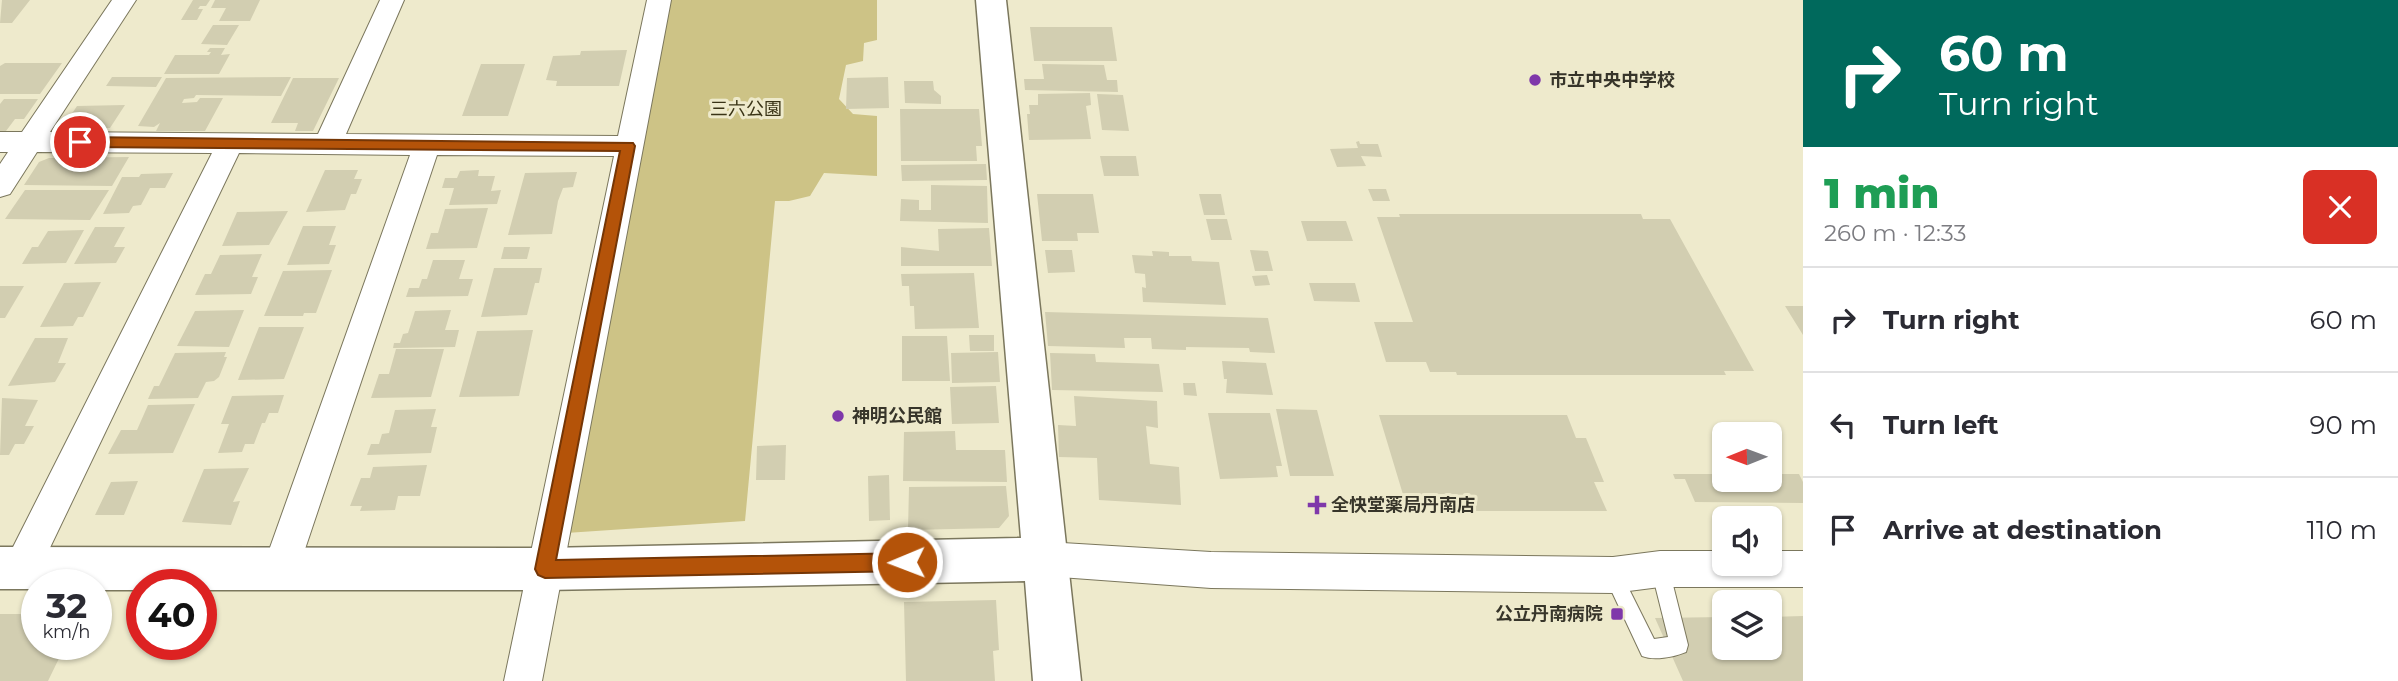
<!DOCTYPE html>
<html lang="en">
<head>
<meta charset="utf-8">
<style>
  body { margin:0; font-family:Montserrat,"Noto Sans JP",sans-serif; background:#f2f2f3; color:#2b2b33; height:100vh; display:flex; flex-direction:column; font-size:26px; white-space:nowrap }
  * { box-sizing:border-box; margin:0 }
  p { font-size:23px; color:#7c7c81 }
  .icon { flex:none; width:38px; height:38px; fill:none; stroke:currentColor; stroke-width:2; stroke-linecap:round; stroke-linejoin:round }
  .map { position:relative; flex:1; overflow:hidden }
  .side { display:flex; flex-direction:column; background:#fff; width:595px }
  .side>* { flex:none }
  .banner { background:#00695c; color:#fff; overflow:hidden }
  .needle { width:46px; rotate:269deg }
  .tools { position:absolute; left:1712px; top:422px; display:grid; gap:14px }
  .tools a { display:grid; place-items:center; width:70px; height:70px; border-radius:10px; background:#fff; box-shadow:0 2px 5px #0004; font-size:35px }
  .speed { position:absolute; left:21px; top:569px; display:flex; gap:14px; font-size:35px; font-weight:700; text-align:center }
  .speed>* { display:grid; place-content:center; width:91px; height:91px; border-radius:50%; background:#fff; box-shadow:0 2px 5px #0004; line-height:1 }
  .speed small { font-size:18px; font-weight:400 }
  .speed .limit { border:10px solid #d22; background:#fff; color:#111 }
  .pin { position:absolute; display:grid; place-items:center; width:60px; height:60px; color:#fff; margin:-30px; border:4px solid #fff; border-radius:50%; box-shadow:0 2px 7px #0007 }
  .me { position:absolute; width:77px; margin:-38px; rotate:269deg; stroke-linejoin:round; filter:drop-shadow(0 0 5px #0008) }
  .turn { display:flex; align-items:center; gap:24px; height:147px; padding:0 21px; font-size:32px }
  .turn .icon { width:91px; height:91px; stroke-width:2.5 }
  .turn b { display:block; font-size:49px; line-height:60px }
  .round { display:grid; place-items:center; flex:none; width:74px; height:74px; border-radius:10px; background:#f2f2f3 }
  .headline { display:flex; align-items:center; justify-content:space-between; height:119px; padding:0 21px }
  h1 { font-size:42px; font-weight:800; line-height:52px; color:#1e9e55 }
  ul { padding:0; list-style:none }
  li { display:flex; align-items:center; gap:21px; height:105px; padding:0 21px; border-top:2px solid #e1e1e2 }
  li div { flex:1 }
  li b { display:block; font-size:26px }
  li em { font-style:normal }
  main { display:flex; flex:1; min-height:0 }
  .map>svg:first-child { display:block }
  .green { fill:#cdc386 }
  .building { fill:#d2ceb1 }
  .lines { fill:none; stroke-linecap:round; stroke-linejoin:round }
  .lane-casing { stroke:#7b775d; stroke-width:2 }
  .street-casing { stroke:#7b775d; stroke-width:2 }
  .secondary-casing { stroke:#7b775d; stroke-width:3 }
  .lane { fill:#fff; fill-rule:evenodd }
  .street { fill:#fff; fill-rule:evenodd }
  .secondary { fill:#fff; fill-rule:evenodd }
  .route { fill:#b45309; stroke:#753606; stroke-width:2 }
  .poi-dot { fill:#7f38aa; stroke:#eeeacc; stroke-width:2.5 }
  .labels { text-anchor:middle; stroke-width:6; stroke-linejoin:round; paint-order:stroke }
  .poi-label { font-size:18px; font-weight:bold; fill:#37352a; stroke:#eeeacc; text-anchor:start }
  .park-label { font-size:18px; fill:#3a3416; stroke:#eeeacc }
</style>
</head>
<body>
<main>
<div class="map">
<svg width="1803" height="681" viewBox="0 0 1803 681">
  <rect width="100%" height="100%" fill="#eeeacc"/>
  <path class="green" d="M671,0h206v40l-13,3 -1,18 -17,4 -7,34 14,15 24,2v60l-53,-3 -14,23 -21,5h-14l-30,320 -179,12z"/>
  <path class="building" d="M2,0h28l-18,23h-12z
    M193,0h17l-4,6h-6l-2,3h5l-6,11h-16z
    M215,0h45l-10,21h-31l7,-13h-15z
    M213,25h26l-12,20 -26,-1z
    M1030,27h82l5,34h-83z
    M210,48h15l-4,7 9,-1 -11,20h-55l11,-19h34l2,-3h-4z
    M627,50l-8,36h-63l1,-5 -11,-1 7,-24 27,-1 1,-4z
    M5,63h57l-22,31h-40v-28z
    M481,64h44l-17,52h-46z
    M1042,64l62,1 3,15h10l1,12 -93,-2 -1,-11h20z
    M112,77h50l-6,10 -50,-1z
    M291,77l-10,19 -85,-1 -2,3 -10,1 -2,4 15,-1 3,-4h23l-18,33h-49l4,-8 -6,4 -16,-1 28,-48z
    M888,77l1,31 -43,1 1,-31z
    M293,78h46l-26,53h-18l3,-8h-27z
    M904,81h29l1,9 7,6v8l-36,-1z
    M1090,93l1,12 -5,1 5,33 -62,1 -2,-26h3l-1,-9h9v-11z
    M1097,94l26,1 6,36 -27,-1z
    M4,99h34l-14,20h-9l-9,12h-6v-27z
    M125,105l-15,23h-6l-3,3 -30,1 -6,-8 12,-18z
    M900,109h79l3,37h-6l1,15h-76z
    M1359,141l1,3h18l4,13 -21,-1 5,10 -29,1 -7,-18 28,-1 -2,-6z
    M1100,156h36l3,20h-35z
    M129,157l-17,29 -88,-1 15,-23 10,-4z
    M986,164l1,16 -85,1 -1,-16z
    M325,170h33l-4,9h8l-6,15h-5l-6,16 -39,2z
    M479,170l-1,6h17l-4,15 10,-1 -4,14 -48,1 5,-17h-12l3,-10h12l3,-7z
    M577,172l-4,15 -10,1 -5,13 -6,33 -44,1 17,-62z
    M173,173l-8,15h-15l-9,17 -8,1 -4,7 -26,1 19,-37h17l2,-3z
    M931,185l56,1 1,37 -88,-2 1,-22 18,1v10h12z
    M1368,189h18l4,12h-17z
    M25,190h84l-19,30 -85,-1z
    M1037,194h56l6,39h-22l1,8h-36z
    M1199,194h22l4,21h-21z
    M488,208l-11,40 -51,1 5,-16h7l7,-24z
    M288,211l-19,34 -47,1 15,-34z
    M1399,214h242l2,5h27l84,152h-30l2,4h-269l-1,-3h-26l-4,-10h-40l-12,-40h39l-36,-105h23z
    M1206,219h21l5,21h-21z
    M1301,221h45l7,20h-46z
    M303,226h33l-7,19h7l-7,19 -42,1z
    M95,227h30l-11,20h11l-9,16 -42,1z
    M989,228l3,38h-91v-19l38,4 -1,-22z
    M84,230l-18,33 -44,1 10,-17h6l10,-16z
    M504,247h26l-3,12h-26z
    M1045,250h27l3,22 -27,1z
    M1250,250l18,1 5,20h-18z
    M1152,251l17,1v4h22l1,5 27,1 7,43 -83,-3 -1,-15 4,1 -1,-14 -10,-1 -3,-18 21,1z
    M262,254l-10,23h6l-7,17 -56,1 10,-21h6l9,-19z
    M433,260h32l-6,19h14l-5,17 -62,1 3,-9h10l3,-9h5z
    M494,268h48l-3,15h-4l-8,32 -46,2z
    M332,270l-16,43h-12l-1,3h-39l19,-45z
    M974,273l5,55 -64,1 -1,-23h-4l-1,-20h-7l-1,-12z
    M1267,275l3,10 -15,1 -3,-10z
    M101,282l-18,35h-5l-5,9 -33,1 24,-44z
    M1309,283h46l5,19 -46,-1z
    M0,286h24l-19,32h-5z
    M1785,306h18v29z
    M244,310l-15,37 -52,-1 18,-35z
    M451,310l-6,20h14l-4,17 -62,1 1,-5h6l3,-9 5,-1 7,-22z
    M1045,312l223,6 7,35 -25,-1 -1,-4 -63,-1v3l-34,-1 -1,-11h-27l1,10 -77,-2z
    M259,327h45l-20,52 -46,1z
    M533,330l-14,66 -60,1 18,-66z
    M969,335h25v16h-24z
    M902,336h45l3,45h-48z
    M35,338h33l-10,25h8l-11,19 -47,4z
    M396,349h48l-13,48 -60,1 8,-24h10z
    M226,352l-2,5h3l-8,20 -5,4 -8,1 -8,16 -50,1 6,-13h5l16,-33z
    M998,352l2,30 -48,1 -1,-30z
    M1050,353l45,1 1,8 63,2 4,28 -111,-2z
    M1222,361l44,2 7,32 -47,-2 1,-14h-3z
    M1183,383h12l2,13 -13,-1z
    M996,386l3,37 -47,1 -2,-37z
    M284,395l-6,18h-9l-4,10h-3l-8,21h-9l-3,8 -24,1 11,-29h-8l11,-28z
    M1074,396l83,5 1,27 -12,-2 4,38 29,3 2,38 -82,-5 -2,-42 -38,-1 -1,-32 18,1z
    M2,398l36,2 -13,26h9l-10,18h-9l-6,11h-9z
    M195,404l-22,49 -65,1 13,-24h16l11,-25z
    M436,409l-5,18h6l-6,26 -64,2 4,-11h8l3,-10 7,-1 6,-23z
    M1276,409l41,1 17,66h-44z
    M1208,413h62l12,53h-6l2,11 -58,2z
    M1379,415h188l9,23h10l18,44h-10l13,29h-199z
    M955,431l1,19h49l2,32 -104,-1 1,-49z
    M786,445l-1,35h-29l1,-34z
    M427,465l-7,31h-22l-3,14 -35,1 2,-5h-12l11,-28h9l3,-11z
    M249,468l-16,34 7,-1 -9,24 -49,-3 22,-53z
    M1673,474h51v6h45v-6h30l4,8v21l-108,-1 -10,-23h-10z
    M889,475l1,45 -21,1 -1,-45z
    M138,481l-14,34h-29l16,-33z
    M1006,486l3,30 -10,12 -91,2 1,-43z
    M996,600l3,50 -6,1 2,30h-89l-2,-79z
    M0,614h37v30h29l-18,37h-48z
    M1803,616v65h-120l-28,-63 69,-1v31h45v-31z"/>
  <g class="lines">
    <g class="lane-casing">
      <path id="lane" d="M1660,560l6,3 3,6 19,76 -2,7c-12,5 -32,9 -44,4l-38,-81 3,-6 6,-3 6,3 35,70 14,-2 -17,-68 3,-6z"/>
    </g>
    <g class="street-casing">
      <path id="street" d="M112,0h24l-86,132 268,2 62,-134h24l-58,134 272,2 29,-136h24l-129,681h-38l110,-525 -177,-1 -139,415 -5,12 -13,6 -13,-6 -5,-12 148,-415 -171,-2 -204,426 -13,5 -13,-5 -5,-12 5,-12 203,-402 -175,-1 -27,42 -10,3v-33l8,-12h-8v-20h22z
        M1046,542l165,10 402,5 47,-6h64v13h45v-13h34v36h-143l-47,6 -402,-5 -165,-12 -13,-5 -5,-12 5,-12z"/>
    </g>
    <g class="secondary-casing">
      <path id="secondary" d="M976,0h30l75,681h-48l-8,-100 -480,9h-344v-6h-59v6h-46v-6h-59v5h-37v-42l545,1 476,-10z"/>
    </g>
    <use href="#lane" class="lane"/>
    <use href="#street" class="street"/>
    <use href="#secondary" class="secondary"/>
  </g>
  <path class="route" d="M80,137l553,6 2,3 -79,414 351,-7 6,3 3,6 -3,6 -6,3 -362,7 -7,-3 -3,-6 85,-418 -540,-4 -7,-5z"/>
  <g class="poi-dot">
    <circle cx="1535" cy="80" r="7"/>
    <circle cx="838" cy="416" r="7"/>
    <path d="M1313.5 494.5h7v7h7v7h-7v7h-7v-7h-7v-7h7z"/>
    <rect x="1610" y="607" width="14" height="14" rx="3.5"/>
  </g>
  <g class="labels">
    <g class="poi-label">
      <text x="1549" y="86">市立中央中学校</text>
      <text x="852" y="422">神明公民館</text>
      <text x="1331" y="511">全快堂薬局丹南店</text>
      <text x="1603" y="620" text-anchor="end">公立丹南病院</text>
    </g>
    <g class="park-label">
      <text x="746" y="115">三六公園</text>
    </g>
  </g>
</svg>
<div class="tools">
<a><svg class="needle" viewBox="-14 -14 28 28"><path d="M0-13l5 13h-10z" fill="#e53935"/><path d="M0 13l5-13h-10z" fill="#7c7c81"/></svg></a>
<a><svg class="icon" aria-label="sound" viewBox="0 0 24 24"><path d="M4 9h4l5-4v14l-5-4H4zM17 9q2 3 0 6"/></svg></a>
<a><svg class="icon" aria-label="layers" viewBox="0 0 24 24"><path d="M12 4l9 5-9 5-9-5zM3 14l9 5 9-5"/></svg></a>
</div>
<div class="speed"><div>32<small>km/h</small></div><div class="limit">40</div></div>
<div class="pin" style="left:80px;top:142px;background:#d93025"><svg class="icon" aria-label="arrive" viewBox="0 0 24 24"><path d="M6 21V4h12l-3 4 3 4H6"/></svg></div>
<svg class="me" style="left:907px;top:562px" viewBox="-20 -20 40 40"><circle r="17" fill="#b45309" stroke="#fff" stroke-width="3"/><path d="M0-11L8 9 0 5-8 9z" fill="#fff"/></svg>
</div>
<section class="side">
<div class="banner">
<div class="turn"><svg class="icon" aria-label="right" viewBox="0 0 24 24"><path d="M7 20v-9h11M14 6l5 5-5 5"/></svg><div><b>60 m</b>Turn right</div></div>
</div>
<div class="headline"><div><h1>1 min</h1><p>260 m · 12:33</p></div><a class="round" style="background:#d93025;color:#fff"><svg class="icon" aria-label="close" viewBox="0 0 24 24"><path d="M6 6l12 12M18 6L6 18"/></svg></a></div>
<ul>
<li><svg class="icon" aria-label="right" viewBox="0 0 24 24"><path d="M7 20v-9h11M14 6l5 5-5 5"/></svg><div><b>Turn right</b></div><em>60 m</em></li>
<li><svg class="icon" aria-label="left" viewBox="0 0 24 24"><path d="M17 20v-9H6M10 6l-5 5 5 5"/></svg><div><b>Turn left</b></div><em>90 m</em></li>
<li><svg class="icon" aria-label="arrive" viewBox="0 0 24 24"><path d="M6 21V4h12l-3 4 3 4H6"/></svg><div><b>Arrive at destination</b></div><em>110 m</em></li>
</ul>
</section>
</main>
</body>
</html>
